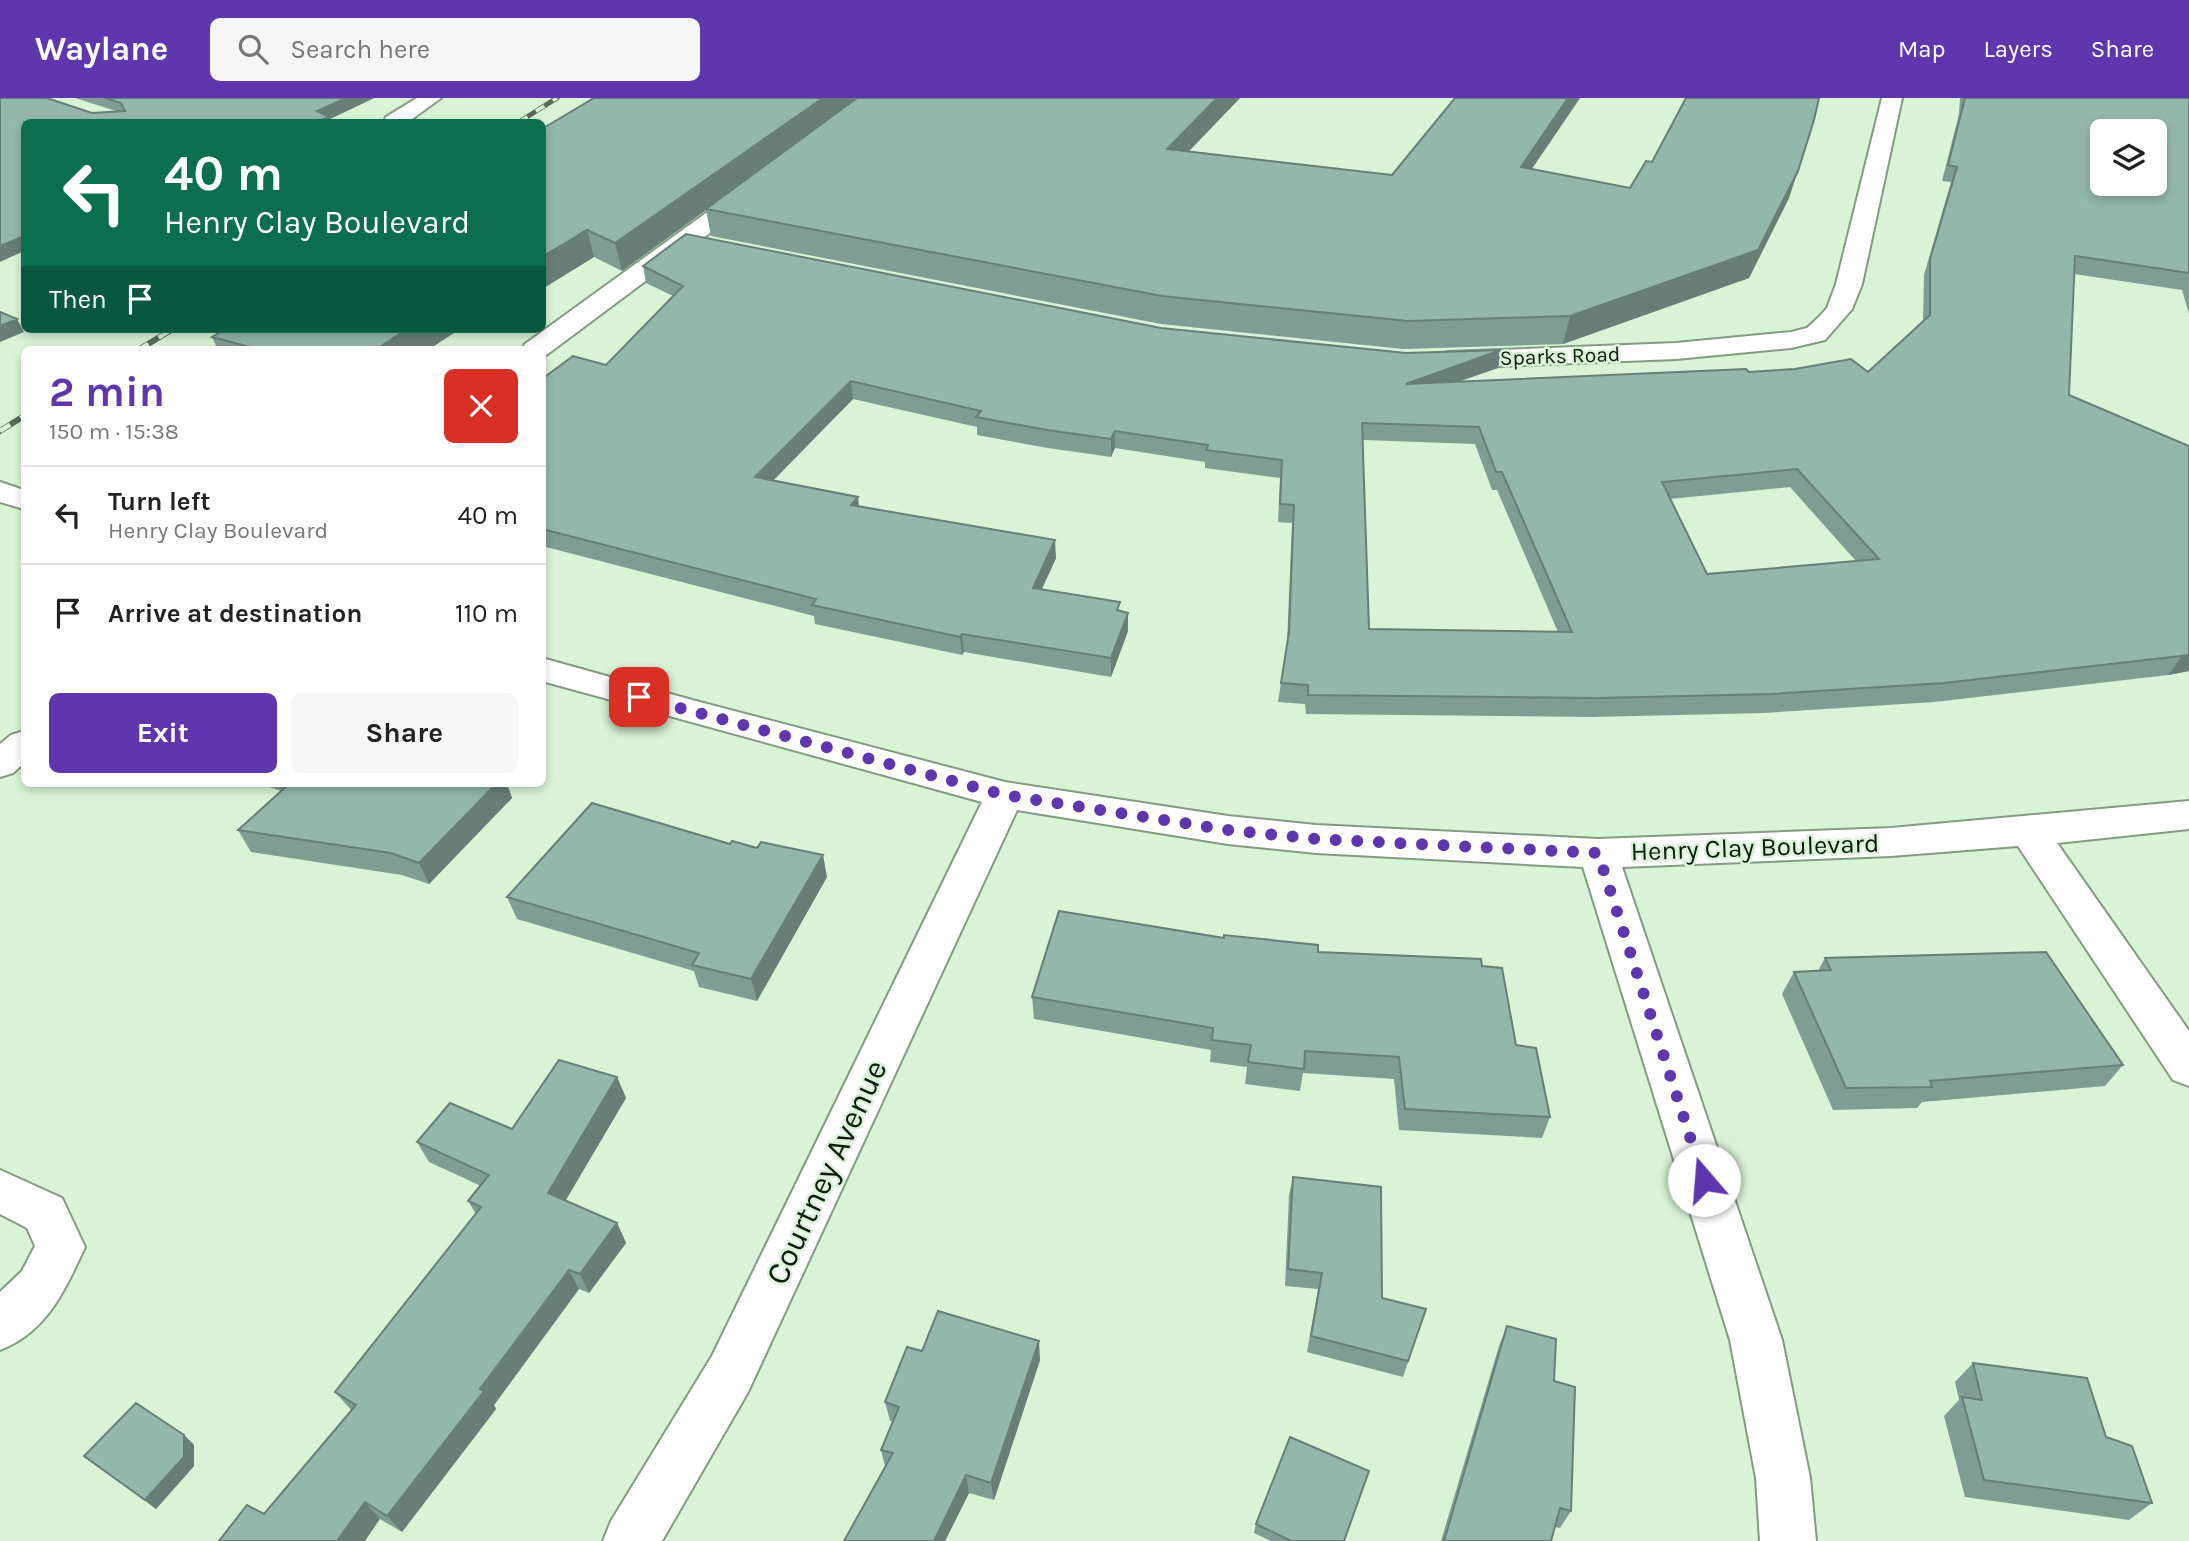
<!DOCTYPE html>
<html lang="en">
<head>
<meta charset="utf-8">
<style>
  body { margin:0; font-family:Karla,sans-serif; background:#f6f6f6; color:#222; height:100vh; display:flex; flex-direction:column; font-size:26px; white-space:nowrap }
  * { box-sizing:border-box; margin:0 }
  p { font-size:23px; color:#767676 }
  .icon { flex:none; width:38px; height:38px; fill:none; stroke:currentColor; stroke-width:2; stroke-linecap:round; stroke-linejoin:round }
  .map { position:relative; flex:1; overflow:hidden }
  .sheet { position:absolute; left:21px; top:248px; width:525px; height:441px; display:flex; flex-direction:column; background:#fff; border-radius:10px; box-shadow:0 4px 10px #0003 }
  .sheet>* { flex:none }
  .banner { position:absolute; left:21px; top:21px; width:525px; height:214px; border-radius:10px; box-shadow:0 4px 10px #0003; background:#0b6e4f; color:#fff; overflow:hidden }
  .fabs { position:absolute; left:2090px; top:21px; display:grid; gap:14px }
  .fabs a { display:grid; place-items:center; width:77px; height:77px; border-radius:10px; background:#fff; box-shadow:0 4px 10px #0003; font-size:35px }
  .pin { position:absolute; display:grid; place-items:center; width:60px; height:60px; color:#fff; margin:-30px; border-radius:14px; box-shadow:0 4px 10px #0006 }
  .me { position:absolute; width:77px; margin:-38px; rotate:342deg; stroke-linejoin:round; filter:drop-shadow(0 0 5px #0008) }
  .turn { display:flex; align-items:center; gap:24px; height:147px; padding:0 28px; font-size:32px }
  .turn .icon { width:91px; height:91px; stroke-width:2.5 }
  .turn b { display:block; font-size:49px; line-height:60px }
  .then { display:flex; align-items:center; height:66px; padding:0 28px; background:#0003; gap:14px; font-size:26px }
  .round { display:grid; place-items:center; flex:none; width:74px; height:74px; border-radius:10px; background:#f6f6f6 }
  .head { display:flex; align-items:center; justify-content:space-between; height:119px; padding:0 28px }
  h1 { font-size:42px; font-weight:700; line-height:52px; color:#5e37af }
  .button { display:flex; gap:14px; margin-top:auto; padding:14px 28px }
  .button a { flex:1; height:80px; border-radius:10px; background:#5e37af; color:#fff; font-size:28px; font-weight:700; line-height:80px; text-align:center }
  .button a+a { background:#f6f6f6; color:#222 }
  ul { padding:0; list-style:none }
  li { display:flex; align-items:center; gap:21px; height:98px; padding:0 28px; border-top:2px solid #e0e0e0 }
  li div { flex:1 }
  li b { display:block; font-size:26px }
  li em { font-style:normal }
  header { display:flex; align-items:center; gap:42px; box-sizing:border-box; height:98px; padding:0 35px; background:#5e37af; color:#fff }
  header strong { font-size:33px }
  nav { display:flex; gap:38px; margin-inline-start:auto; font-size:24px }
  .search { width:490px; height:63px; background:#f6f6f6; display:flex; align-items:center; gap:18px; box-sizing:border-box; padding:0 24px; border-radius:10px; color:#767676; font-size:26px }
  .map>svg:first-child { display:block }
  .lines { fill:none; stroke-linecap:round; stroke-linejoin:round }
  .minor-casing { stroke:#829b81; stroke-width:4 }
  .minor { fill:#fff; fill-rule:evenodd }
  .rail-far1-casing { stroke:#596a59; stroke-width:5 }
  .rail-casing { stroke:#596a59; stroke-width:6 }
  .rail-far1 { stroke:#d8f3d6; stroke-width:3.5; stroke-dasharray:10; stroke-linecap:butt }
  .rail { stroke:#d8f3d6; stroke-width:4.5; stroke-dasharray:12; stroke-linecap:butt }
  .wall { fill:#7f9d93; fill-rule:evenodd }
  .shaded-wall { fill:#687f78 }
  .building { fill:#94b6ab; stroke:#687f78; stroke-width:2; fill-rule:evenodd }
  .route { stroke:#5e37af; stroke-width:12; stroke-dasharray:0 21.6 }
  .labels { text-anchor:middle; stroke-width:5; stroke-linejoin:round; paint-order:stroke }
  .far-street-label { font-size:21px; fill:#0f190f; stroke:#d8f3d6 }
  .street-label { font-size:26px; fill:#0f190f; stroke:#d8f3d6 }
  .near-street-label { font-size:32px; fill:#0f190f; stroke:#d8f3d6 }
</style>
</head>
<body>
<header>
<strong>Waylane</strong>
<div class="search"><svg class="icon" aria-label="search" viewBox="0 0 24 24"><circle cx="10" cy="10" r="6"/><path d="M15 15l6 6"/></svg>Search here</div>
<nav><a>Map</a><a>Layers</a><a>Share</a></nav>
</header>
<div class="map">
<svg width="2189" height="1443" viewBox="0 0 2189 1443">
  <rect width="100%" height="100%" fill="#d8f3d6"/>
  <g class="lines">
    <g class="minor-casing">
      <path id="minor" d="M417,0h24l-33,24h-24l2,-5z
        M1882,0h20l-40,186 -10,25 -27,31 -34,8 -115,11 -227,9 -10,-2 -4,-6 4,-6 10,-2 227,-9 115,-11 16,-4 13,-12 7,-8 9,-24z
        M750,87l8,2 3,5 -3,5 -213,159 -3,-6h-20l3,-6 217,-157z
        M0,384l24,8v19l-24,-7z
        M542,560l150,42 313,82 223,34 88,9 282,14 293,-11 298,-27v28l-132,14 132,188v55l-16,-6 -155,-234 -127,10 -269,11 160,473 28,138 6,63h-56l-4,-63 -26,-138 -147,-473 -267,-14 -88,-9 -211,-34 -269,582 -86,149h-59l8,-20 101,-165 270,-554 -440,-121z
        M24,633v32l-11,10 -13,4v-33l11,-9z
        M0,1072l62,28 23,49c-20,43 -38,85 -85,103v-58l22,-21 13,-25 -8,-18 -27,-14z"/>
    </g>
    <use href="#minor" class="minor"/>
    <g class="rail-far1-casing">
      <path id="rail-far1" d="M519,24l38,-24
        M160,239l14,-8"/>
    </g>
    <g class="rail-casing">
      <path id="rail" d="M138,252l25,-15
        M0,333l24,-15"/>
    </g>
    <use href="#rail-far1" class="rail-far1"/>
    <use href="#rail" class="rail"/>
  </g>
  <path class="wall" d="M75,0h299l-44,21 -306,3 68,-9 24,-2z
    M591,0h649l-51,53 203,24 188,-77 -48,71 98,19 159,10 -40,80 -186,66 -160,5 -242,-25 -450,-88 -5,-26 -84,61 -28,-14 -52,32v-160l49,-29z
    M1960,0h229v216l-7,-24 -108,-16 -5,121 120,51v225l-21,4 -234,27 -170,11 -172,4 -286,-3 -1,-10 -27,-2 9,-58 5,-121 -14,-1 2,-44 -75,-10v-6l-90,-14 -4,9 -63,-9 -71,-13v-8l-124,-28 -80,81 86,27 197,51 -14,31 78,22 8,20 -17,46 -147,-25 -2,3 -147,-31 -1,-8 -272,-70v-167l64,-14 67,-69 -27,-13 -3,-17 518,62 245,25 95,-3 -3,18 -39,13 290,-9h119l55,-51 1,-46 27,-93 -9,-1 17,-67zM1363,342l112,4 17,46h5l61,142 -189,-3zM1790,389l66,74 -149,13 -37,-75z
    M212,239l216,13h-210z
    M261,686h246l5,14 -83,86 -27,-9 -151,-23 -13,-22 43,-39z
    M827,779l-70,124 -58,-14 -5,-16 -177,-52 -10,-22z
    M1224,840l94,14 164,14 34,79 34,72 -8,21 -143,-8 -5,-51 -91,-6 -3,18 -55,-7 2,-17 -37,-5 1,-12 -177,-31 -2,-22z
    M1825,860l298,107 -18,21 -183,16 -5,6 -84,2 -51,-116 12,-22 24,-1z
    M617,979l9,21 -60,102 51,23 9,20 -37,50 -10,-4 -85,116 2,4 -94,123 -22,-13 -116,-5 88,-103 -17,-19 141,-178 -8,-13 13,-15 -52,-24 -12,-20 95,-13z
    M1293,1079l89,121 44,11 -23,68 -96,-25 11,-63 -33,-3 4,-91z
    M1507,1228l47,55 17,130 -11,17 -5,-1 -4,14h-110l58,-195z
    M922,1253l118,9 -46,140 -25,-7 -24,48h-101l41,-75 -4,-16 11,-29h-2l-5,-19z
    M1973,1265l133,74 46,66 -23,17 -164,-23 -21,-81 15,-16 -4,-18z
    M184,1337l10,10v21l-38,43 -72,-53z
    M1256,1426l88,17h-73l-17,-8z"/>
  <path class="shaded-wall" d="M346,0h28l-44,21 1,3h-14v-11z
    M823,0h39l-156,111v1l-84,61 -7,-28z
    M1217,0h23l-74,77 1,-26z
    M1568,0h12l-65,95 6,-26z
    M1798,73l-9,27 -40,80 -186,66 7,-28z
    M587,132l7,27 -52,32v-32z
    M24,138v15l-24,11v-16z
    M17,221l7,13 -24,10v-16z
    M407,231h53l-32,21h-53z
    M1501,252l-3,18 -95,33 3,-17z
    M851,283l2,18 -94,96 -4,-18z
    M1115,333v17l-4,9v-18z
    M858,399l2,18 -9,-10z
    M1055,442l1,18 -22,48 -1,-18z
    M1128,515v18l-17,46v-19z
    M962,536l2,18 -2,3 -2,-18z
    M2189,557v16l-21,4 13,-18z
    M496,686h11l5,14 -83,86 -10,-21z
    M823,757l4,22 -70,124 -6,-22z
    M617,979l9,21 -68,115 -10,-20z
    M617,1125l9,20 -37,50 -9,-19z
    M569,1172l10,19 -85,116 2,4 -94,123 -15,-16z
    M1039,1243l1,19 -46,140 -3,-17z
    M184,1337l10,10v21l-38,43 -11,-9z
    M966,1377l3,18 -24,48h-11z
    M365,1404l15,17 -15,22h-28z"/>
  <path class="building" d="M0,0h47l45,15 33,-2 -4,-8 -16,-5h241l-29,13 12,6 -12,5h-293v114l-24,10z
    M594,0h229l-208,145 -28,-13 -45,27v-128z
    M857,0h360l-50,51 225,26 63,-77h113l-47,69 109,21 16,-27 6,1 34,-64h133l-5,22 -16,51 -40,79 -188,66 -162,5 -246,-25 -456,-87z
    M1965,0h224v175l-114,-17 -6,139 120,51v209l-245,28 -172,11 -174,4 -290,-3v-10l-27,-2 8,-51 5,-127 -14,-1 2,-44 -76,-10 2,-5 -93,-14 -4,8 -64,-9 -71,-13 5,-6 -130,-30 -96,96 103,20 -7,8 204,35 -22,48 87,14 -3,8 11,3 -17,45 -149,-24 -2,3 -148,-32 4,-6 -274,-70v-150l31,-23 33,9 77,-79 -40,-20 43,-32 475,94 245,25 95,-3 -95,34 340,-15 3,3 46,-3 56,-10 17,13 62,-57v-56l27,-92 -9,-2zM2102,33h52v53h-52zM1362,325l117,4 17,45h6l70,160 -203,-3zM1797,371l82,90 -172,15 -45,-92z
    M0,214l17,7 -17,7z
    M225,231h182l-32,21h-113l-50,-13z
    M289,686h207l-77,79 -28,-10 -153,-23z
    M592,705l138,41 2,-3 25,7 4,-6 62,13 -72,124 -59,-14 7,-12 -192,-56z
    M1059,813l165,27v-3l94,10v7l163,7 1,7 20,2 14,77 20,3 14,69 -145,-8 -6,-52 -94,-6 -1,18 -56,-7 3,-17 -39,-5 1,-12 -181,-31z
    M2046,854l77,113 -193,16 2,6 -86,1 -52,-116 37,-2 -6,-12z
    M559,962l58,17 -69,116 69,30 -37,51 -11,-4 -89,119 4,2 -97,125 -22,-14 -28,39h-118l28,-36 17,9 92,-109 -21,-13 146,-185 -13,-6 21,-26 -72,-33 33,-39 62,26z
    M1293,1079l88,10 1,111 44,11 -18,52 -97,-25 11,-63 -34,-4z
    M938,1213l101,30 -48,142 -25,-8 -32,66h-90l49,-88 -12,-3 18,-43 -14,-5 22,-55 15,4z
    M1507,1228l49,13 -2,42 21,6 -4,124 -11,-3 -9,33h-107z
    M1973,1265l114,15 19,59 26,9 20,57 -168,-23 -22,-83 20,3z
    M136,1305l48,32v22l-39,43 -61,-44z
    M1290,1339l79,34 -25,70h-53l-35,-17z"/>
  <g class="lines">
    <path class="route" d="M639,599l366,98 223,35 88,9 282,14 106,327"/>
  </g>
  <g class="labels">
    <g class="far-street-label">
      <text transform="translate(1560 258) rotate(-2)" y="7">Sparks Road</text>
    </g>
    <g class="street-label">
      <text transform="translate(1755 749) rotate(-2)" y="9">Henry Clay Boulevard</text>
    </g>
    <g class="near-street-label">
      <text transform="translate(826 1074) rotate(-65)" y="11">Courtney Avenue</text>
    </g>
  </g>
</svg>
<div class="fabs">
<a><svg class="icon" aria-label="layers" viewBox="0 0 24 24"><path d="M12 4l9 5-9 5-9-5zM3 14l9 5 9-5"/></svg></a>
</div>
<div class="pin" style="left:639px;top:599px;background:#d93025"><svg class="icon" aria-label="arrive" viewBox="0 0 24 24"><path d="M6 21V4h12l-3 4 3 4H6"/></svg></div>
<svg class="me" style="left:1704px;top:1082px" viewBox="-20 -20 40 40"><circle r="19" fill="#fff"/><path d="M0-13L10 11 0 6-10 11z" fill="#5e37af"/></svg>
<div class="banner">
<div class="turn"><svg class="icon" aria-label="left" viewBox="0 0 24 24"><path d="M17 20v-9H6M10 6l-5 5 5 5"/></svg><div><b>40 m</b>Henry Clay Boulevard</div></div>
<div class="then">Then<svg class="icon" aria-label="arrive" viewBox="0 0 24 24"><path d="M6 21V4h12l-3 4 3 4H6"/></svg></div>
</div>
<section class="sheet">
<div class="head"><div><h1>2 min</h1><p>150 m · 15:38</p></div><a class="round" style="background:#d93025;color:#fff"><svg class="icon" aria-label="close" viewBox="0 0 24 24"><path d="M6 6l12 12M18 6L6 18"/></svg></a></div>
<ul>
<li><svg class="icon" aria-label="left" viewBox="0 0 24 24"><path d="M17 20v-9H6M10 6l-5 5 5 5"/></svg><div><b>Turn left</b><p>Henry Clay Boulevard</p></div><em>40 m</em></li>
<li><svg class="icon" aria-label="arrive" viewBox="0 0 24 24"><path d="M6 21V4h12l-3 4 3 4H6"/></svg><div><b>Arrive at destination</b></div><em>110 m</em></li>
</ul>
<div class="button"><a>Exit</a><a>Share</a></div>
</section>
</div>
</body>
</html>
